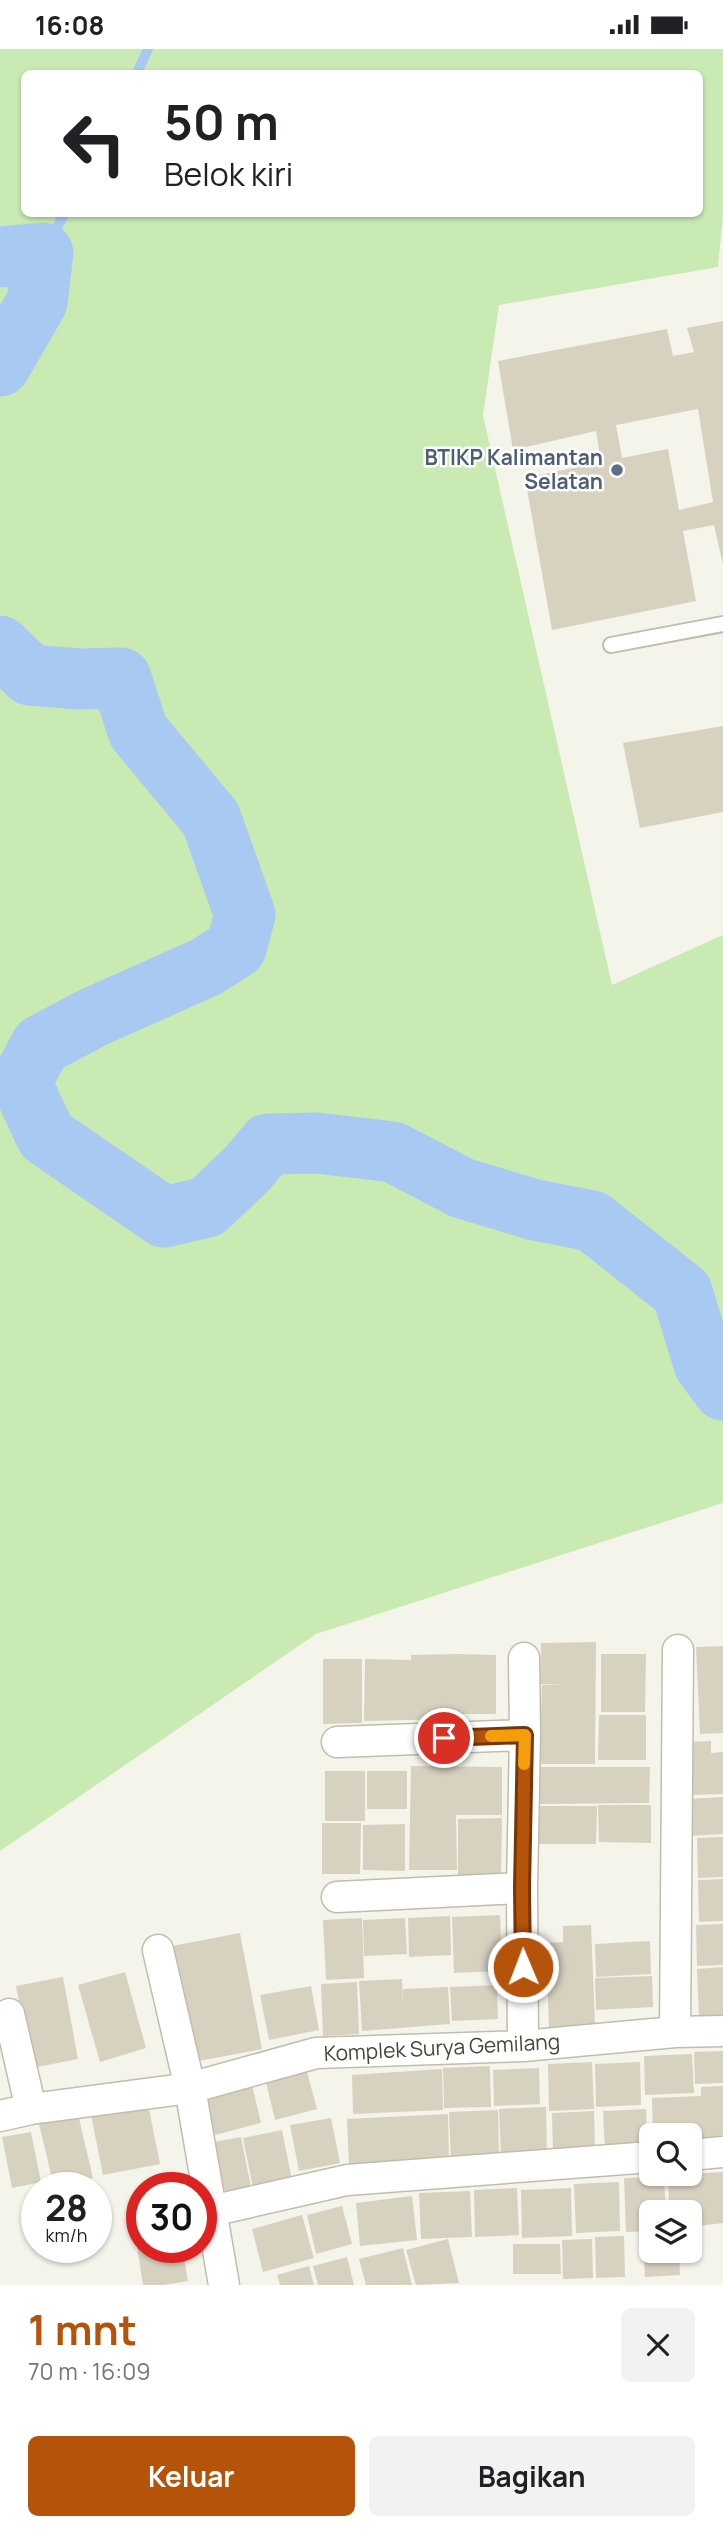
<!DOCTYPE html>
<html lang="id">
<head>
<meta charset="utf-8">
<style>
  body { margin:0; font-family:Manrope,sans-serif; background:#f2f2f2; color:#202124; height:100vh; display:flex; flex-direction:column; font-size:26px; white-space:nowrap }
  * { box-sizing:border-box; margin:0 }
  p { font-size:23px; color:#757577 }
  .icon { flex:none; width:38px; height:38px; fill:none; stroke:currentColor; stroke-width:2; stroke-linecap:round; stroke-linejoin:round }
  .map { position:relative; height:2236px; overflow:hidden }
  .side { display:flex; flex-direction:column; background:#fff; flex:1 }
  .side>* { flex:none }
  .guide { position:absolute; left:21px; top:21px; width:682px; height:147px; border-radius:10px; box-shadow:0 2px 5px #0004; background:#fff; color:#202124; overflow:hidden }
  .controls { position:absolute; left:639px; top:2074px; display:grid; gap:14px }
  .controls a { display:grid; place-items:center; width:63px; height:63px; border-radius:10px; background:#fff; box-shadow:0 2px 5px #0004; font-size:35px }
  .speed { position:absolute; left:21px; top:2123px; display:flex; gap:14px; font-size:35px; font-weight:700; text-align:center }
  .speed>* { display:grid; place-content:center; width:91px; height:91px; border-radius:50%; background:#fff; box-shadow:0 2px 5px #0004; line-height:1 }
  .speed small { font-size:18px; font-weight:400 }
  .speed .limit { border:10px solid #d22; background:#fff; color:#111 }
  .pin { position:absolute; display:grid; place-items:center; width:60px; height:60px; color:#fff; margin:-30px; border:4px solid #fff; border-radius:50%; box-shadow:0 2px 7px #0007 }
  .me { position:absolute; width:77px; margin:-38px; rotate:359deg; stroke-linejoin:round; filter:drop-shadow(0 0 5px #0008) }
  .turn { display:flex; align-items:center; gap:24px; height:147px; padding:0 28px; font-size:32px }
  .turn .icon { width:91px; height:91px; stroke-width:2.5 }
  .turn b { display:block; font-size:49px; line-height:60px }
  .round { display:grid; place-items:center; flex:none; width:74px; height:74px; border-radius:10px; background:#f2f2f2 }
  .summary { display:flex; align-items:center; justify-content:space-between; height:119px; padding:0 28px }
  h1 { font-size:42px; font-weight:700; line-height:52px; color:#b45309 }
  .action { display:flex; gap:14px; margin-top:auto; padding:14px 28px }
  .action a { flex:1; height:80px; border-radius:10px; background:#b45309; color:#fff; font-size:28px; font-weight:700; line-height:80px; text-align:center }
  .action a+a { background:#f2f2f2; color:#202124 }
  .status { display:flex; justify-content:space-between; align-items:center; height:49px; padding:0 35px; background:#fff; direction:ltr }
  .status svg { height:19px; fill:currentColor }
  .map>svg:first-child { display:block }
  .green { fill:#caeab4; fill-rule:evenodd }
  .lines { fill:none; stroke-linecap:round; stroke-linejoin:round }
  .stream { stroke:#a8caf2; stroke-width:10 }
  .river { stroke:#a8caf2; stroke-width:61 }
  .building { fill:#d7d1c0; fill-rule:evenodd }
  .lane-casing { stroke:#c1bdad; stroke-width:18 }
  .street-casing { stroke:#c1bdad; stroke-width:33 }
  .lane { stroke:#fff; stroke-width:14 }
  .street { stroke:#fff; stroke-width:30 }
  .route-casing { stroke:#753606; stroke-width:18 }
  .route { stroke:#b45309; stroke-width:12 }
  .slow { stroke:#f59e0b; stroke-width:12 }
  .service-dot { fill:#5c6f8a; stroke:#fff; stroke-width:2.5 }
  .labels { text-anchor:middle; stroke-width:5; stroke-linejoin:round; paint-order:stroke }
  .service-label { font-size:21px; font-weight:bold; fill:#4e5e75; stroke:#fff; text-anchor:end }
  .street-label { font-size:21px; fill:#4a4538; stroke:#fff }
</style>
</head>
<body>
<div class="status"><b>16:08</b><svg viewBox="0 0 49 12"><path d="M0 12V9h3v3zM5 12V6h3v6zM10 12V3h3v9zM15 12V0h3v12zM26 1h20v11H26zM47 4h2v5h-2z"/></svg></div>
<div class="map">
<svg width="723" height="2236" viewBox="0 0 723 2236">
  <rect width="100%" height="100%" fill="#f5f4eb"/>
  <path class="green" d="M0,0h723v167l-5,51 -219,38 -16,110 129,570 111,-50v568l-407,131 -316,217zM24,24h676v140h-676z"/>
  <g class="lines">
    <path class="stream" d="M137,24l11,-24
      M43,204l22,-40"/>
    <path class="river" d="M0,208l43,-4 -6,49 -37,64
      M0,597l30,29 49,4 42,-1 17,53 73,88 34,96 -9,33 -30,19 -112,50 -53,28 -20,37 25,54 118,81 43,-10 40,-38 21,-25 49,-1 76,9 69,36 73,22 57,11 90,71 22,72 19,26"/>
  </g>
  <path class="building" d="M723,272v244l-9,-40 -31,6 13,70 -144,29 -27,-152 76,-16 -5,-31 -83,19 -15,-89 169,-32 6,27 21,-4 -7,-24zM698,360l15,93 -34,8 -11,-61 -46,9 -6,-33z
    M723,677v86l-83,16 -17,-85z
    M596,1593l-1,122h-56l3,-79h24l-26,-1 1,-41z
    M723,1597v87l-23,1 -4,-87z
    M458,1605l38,1v59h-39v5l-93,2 1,-62 46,1v-5z
    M601,1605h45l-1,58h-44z
    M323,1610h39v64l-39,1z
    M599,1666h47v45h-48z
    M711,1692v12l12,-1v42l-33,1 -2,-53z
    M411,1717l91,1v48h-46l1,55h-48z
    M538,1718h112l-1,36 -111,1z
    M325,1722h40v50h-40z
    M367,1722h40v38h-40z
    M723,1748v37l-34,2 -2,-37z
    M598,1756h53v38l-52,-1z
    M536,1757h61l-1,38h-60z
    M502,1769l-1,60h-43v-59z
    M322,1774h39l-1,51h-38z
    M405,1775v47l-42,-1v-45z
    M723,1788v40l-25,1 -1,-40z
    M723,1830v42l-24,1 -1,-42z
    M500,1866l2,56 -48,2 -2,-56z
    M450,1867l1,39 -42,2 -1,-39z
    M362,1869l2,60 -38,2 -3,-60z
    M405,1869l2,36 -43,2 -1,-36z
    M723,1875v41l-26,1 -1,-41z
    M591,1876l4,100 -46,2 -3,-84 17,-1v-16z
    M240,1884l22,116 -74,14 -21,-116z
    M650,1892l1,33 -55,3 -1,-33z
    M723,1918v48l-24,1 -2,-47z
    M125,1923l21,76 -46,14 -22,-77z
    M652,1927l1,31 -57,3 -1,-32z
    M63,1928l15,82 -46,9 -16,-82z
    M402,1930l1,27v-17l45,-2 2,37 -88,7 -3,-50z
    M357,1933l2,52 -36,2 -2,-52z
    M497,1936l1,34 -46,2 -2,-34z
    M311,1937l8,44 -50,10 -9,-45z
    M723,2002v32l-28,1 -1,-32z
    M692,2005l2,39 -49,2 -1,-39z
    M592,2013l2,47 -45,2 -1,-47z
    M640,2013l1,43 -45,2 -1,-43z
    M490,2017l1,41 -47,1 -1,-40z
    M539,2019l1,36 -46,2 -1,-36z
    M442,2020l1,41 -90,4 -1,-39z
    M307,2023l10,37 -42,11 -9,-38z
    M251,2032l10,42 -46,12 -11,-42z
    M723,2037v56l-33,6v-13h-37l-1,-37 49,-2v-9z
    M147,2050l13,65 -57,11 -13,-65z
    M546,2058l1,49 -46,1 -2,-48z
    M646,2060l2,41 -43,2 -2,-41z
    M498,2061l1,50 -48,2 -2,-50z
    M594,2062l1,38 -42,2 -1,-38z
    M78,2065l15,64 -39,9 -15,-63z
    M448,2065l1,48 -100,4 -2,-47z
    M331,2069l9,45 -41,8 -9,-46z
    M282,2081l10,50 -39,8 -10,-50z
    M31,2083l10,50 -29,6 -10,-51z
    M241,2088l11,55 -28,6 -11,-56z
    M723,2123v51l-33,4v-15h-21l-1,-37z
    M664,2128l2,35h-15v19l-25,1 -2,-54z
    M619,2133l1,49 -44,2 -2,-49z
    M517,2139l2,47 -44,2 -1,-47z
    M571,2139l1,48 -50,2 -1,-48z
    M470,2142l2,46 -51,2 -2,-46z
    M412,2147l5,44 -57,6 -4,-43z
    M142,2149v26l-3,1 -3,-26z
    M342,2157l10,38 -36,10 -9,-39z
    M302,2166l12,43 -51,14 -11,-43z
    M651,2185v17h28l1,24 -35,2 -2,-42z
    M624,2187l1,41 -29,1 -1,-41z
    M448,2190l11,44 -43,2 -10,-35z
    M592,2190l1,39 -30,1 -1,-39z
    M513,2195h47l1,30h-48z
    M137,2198h45l6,34 -24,4h-21z
    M403,2199l9,37h-46l-7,-26z
    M347,2208l7,28h-36l-5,-19z
    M309,2217l5,19h-34l-3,-10z"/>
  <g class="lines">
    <g class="lane-casing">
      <path id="lane" d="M611,596l112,-21"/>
    </g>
    <g class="street-casing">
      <path id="street" d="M337,1693l188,-7
        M337,1848l185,-9
        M158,1901l32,138 34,197
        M9,1965l22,95
        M675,1983l3,-382
        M523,1997l-1,-158 3,-153 -1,-77
        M0,2067l31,-7 159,-21 126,-35 207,-7 152,-14 48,-1
        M690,2106l33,-3
        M211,2162l136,-31 304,-23"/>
    </g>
    <use href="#lane" class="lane"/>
    <use href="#street" class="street"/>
  </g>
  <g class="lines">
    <g class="route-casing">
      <path id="route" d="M444,1689l81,-3 -3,153 1,79"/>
    </g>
    <use href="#route" class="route"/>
    <path class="slow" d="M491,1687l34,-1 -1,29"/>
  </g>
  <circle class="service-dot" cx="617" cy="421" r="7"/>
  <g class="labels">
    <g class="service-label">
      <text x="603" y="416">BTIKP Kalimantan<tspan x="603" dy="24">Selatan</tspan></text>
    </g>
    <g class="street-label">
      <text transform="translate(442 1999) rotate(-3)" y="7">Komplek Surya Gemilang</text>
    </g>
  </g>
</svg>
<div class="controls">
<a><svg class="icon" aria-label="search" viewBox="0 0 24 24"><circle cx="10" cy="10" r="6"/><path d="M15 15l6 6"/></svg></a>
<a><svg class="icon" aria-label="layers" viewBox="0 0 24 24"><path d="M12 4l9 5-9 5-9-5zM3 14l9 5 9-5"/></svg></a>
</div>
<div class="speed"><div>28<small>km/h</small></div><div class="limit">30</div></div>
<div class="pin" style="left:444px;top:1689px;background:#d93025"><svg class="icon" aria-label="arrive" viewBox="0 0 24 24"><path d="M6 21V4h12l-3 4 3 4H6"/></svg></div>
<svg class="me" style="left:523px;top:1918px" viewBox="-20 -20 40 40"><circle r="17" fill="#b45309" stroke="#fff" stroke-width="3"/><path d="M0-11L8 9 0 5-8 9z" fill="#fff"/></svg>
<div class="guide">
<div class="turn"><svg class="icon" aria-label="left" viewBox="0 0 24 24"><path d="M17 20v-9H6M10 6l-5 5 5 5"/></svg><div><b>50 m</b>Belok kiri</div></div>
</div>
</div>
<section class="side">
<div class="summary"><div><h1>1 mnt</h1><p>70 m · 16:09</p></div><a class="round"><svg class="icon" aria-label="close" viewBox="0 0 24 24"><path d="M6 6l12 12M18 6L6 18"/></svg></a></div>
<div class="action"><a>Keluar</a><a>Bagikan</a></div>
</section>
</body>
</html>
